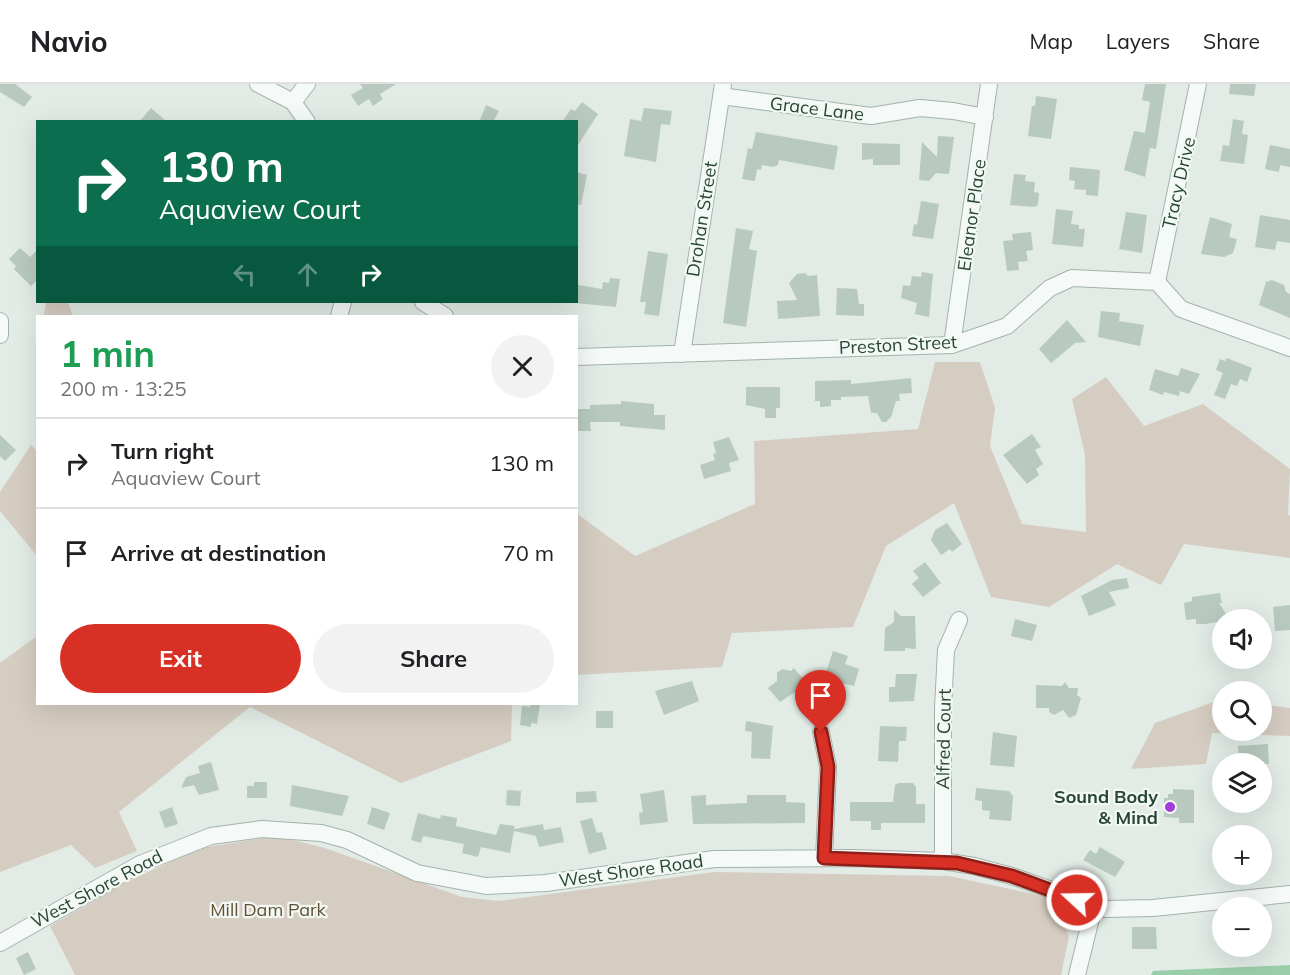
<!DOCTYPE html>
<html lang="en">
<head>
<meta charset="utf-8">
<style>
  body { margin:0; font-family:Mulish,sans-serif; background:#f2f2f2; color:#202124; height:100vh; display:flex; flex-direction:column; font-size:22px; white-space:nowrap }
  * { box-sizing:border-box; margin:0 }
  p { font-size:20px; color:#757577 }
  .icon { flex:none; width:33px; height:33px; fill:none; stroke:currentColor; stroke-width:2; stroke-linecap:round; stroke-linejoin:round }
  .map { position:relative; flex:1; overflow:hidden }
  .details { position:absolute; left:36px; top:231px; width:542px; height:390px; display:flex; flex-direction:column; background:#fff; border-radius:0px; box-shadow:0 6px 24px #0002 }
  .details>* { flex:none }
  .guide { position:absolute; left:36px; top:36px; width:542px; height:183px; border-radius:0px; box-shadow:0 6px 24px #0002; background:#0b6e4f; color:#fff; overflow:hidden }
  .buttons { position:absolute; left:1212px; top:525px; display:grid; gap:12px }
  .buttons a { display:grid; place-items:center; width:60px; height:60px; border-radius:50%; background:#fff; box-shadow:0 6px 24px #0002; font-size:30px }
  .pin { position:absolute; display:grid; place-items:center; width:51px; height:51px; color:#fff; margin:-62px -26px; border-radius:50% 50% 50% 0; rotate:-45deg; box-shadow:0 0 6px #0007 }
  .pin .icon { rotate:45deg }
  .me { position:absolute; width:66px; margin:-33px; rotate:291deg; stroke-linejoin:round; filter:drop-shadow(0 0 4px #0008) }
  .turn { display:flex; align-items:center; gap:21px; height:126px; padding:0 24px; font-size:27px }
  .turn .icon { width:78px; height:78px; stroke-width:2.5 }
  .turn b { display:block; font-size:42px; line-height:51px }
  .lanes { display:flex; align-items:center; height:57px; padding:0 24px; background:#0003; justify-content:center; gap:30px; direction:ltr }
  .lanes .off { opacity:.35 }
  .round { display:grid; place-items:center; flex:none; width:63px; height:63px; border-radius:32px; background:#f2f2f2 }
  .head { display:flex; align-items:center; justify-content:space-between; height:102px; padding:0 24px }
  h1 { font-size:36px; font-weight:700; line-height:45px; color:#1e9e55 }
  .action { display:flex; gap:12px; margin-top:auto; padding:12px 24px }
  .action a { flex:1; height:69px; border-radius:36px; background:#d93025; color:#fff; font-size:24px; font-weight:700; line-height:69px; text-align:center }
  .action a+a { background:#f2f2f2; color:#202124 }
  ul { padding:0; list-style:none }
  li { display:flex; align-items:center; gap:18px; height:90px; padding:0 24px; border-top:2px solid #e0e0e0 }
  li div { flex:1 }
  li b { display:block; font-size:22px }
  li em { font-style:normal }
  header { display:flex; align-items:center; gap:36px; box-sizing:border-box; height:84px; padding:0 30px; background:#fff; border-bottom:2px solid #e0e0e0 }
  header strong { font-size:28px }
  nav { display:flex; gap:33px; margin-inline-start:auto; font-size:21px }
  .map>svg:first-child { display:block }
  .green { fill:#d6cdc2 }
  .water { fill:#9aceaa }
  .building { fill:#b8cabf }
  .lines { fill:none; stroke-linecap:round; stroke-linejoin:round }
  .minor-casing { stroke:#a3b3aa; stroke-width:18 }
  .minor { stroke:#f5f9f7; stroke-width:16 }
  .route-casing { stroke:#8d1f18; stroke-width:15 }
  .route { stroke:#d93025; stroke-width:10 }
  .poi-dot { fill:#a33dda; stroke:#f2f8f4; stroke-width:2 }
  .labels { text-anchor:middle; stroke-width:4.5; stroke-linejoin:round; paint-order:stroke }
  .street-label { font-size:18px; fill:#284535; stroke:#f2f8f4 }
  .poi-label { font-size:18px; font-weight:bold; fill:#284535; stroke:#f2f8f4; text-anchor:end }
  .park-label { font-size:18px; fill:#625034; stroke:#f2f8f4 }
</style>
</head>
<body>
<header>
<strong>Navio</strong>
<nav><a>Map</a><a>Layers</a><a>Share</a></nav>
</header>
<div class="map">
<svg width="1290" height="891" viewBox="0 0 1290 891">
  <rect width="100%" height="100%" fill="#e2ebe6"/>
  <path class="green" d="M46,218h22l5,14h-29z
    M935,278h45l15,46 -5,38 32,78 64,8 -1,-77 -13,-56 34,-22 38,49 59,-22 87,65 -2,45 2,2v42l-106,-14 -23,41 -44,-21 -68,43 -58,-10 -37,-94 -68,43 -33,81 -121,6 -10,34 -146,8v-162l59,43 120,-52 -1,-63 164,-12z
    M31,361l6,6v105l-37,-45v-19z
    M37,552l1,68h474l-1,37 -110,42 -151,-76 -131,105 18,39 -42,17 -24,-23 -71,27v-209z
    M1222,615v31h40v-26l28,4v28l-78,-3 -6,31 -75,5 24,-46z
    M277,752l48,12 137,49 37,4 215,-29 235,4 103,22 17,38 -8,39h-986l-25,-49 72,-42 78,-36z"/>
  <path class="water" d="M1290,881v10h-139l2,-4z"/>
  <path class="building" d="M0,0h15l17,13 -8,10 -24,-15z
    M360,0h36l-16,10 3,5 -10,7 -4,-7 -11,7 -7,-11 12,-7z
    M1145,0h21l-10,65 -6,-1 -5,29 -21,-7 10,-39 11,2 5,-31 -8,-2z
    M1230,0h26l-2,12 -25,-2z
    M1036,12l21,3 -6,40 -23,-3 4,-30h3z
    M582,18l16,12 -22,34v-26h-14l9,-13 4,2z
    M486,21l13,6 -6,11h-14z
    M151,24l16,14h-28z
    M644,24l28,3 -2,14 -9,-1 -5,38 -32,-6 6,-37 11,2z
    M1233,35l11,2 -2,13 6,1 -4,29 -24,-3 3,-16 6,1z
    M756,48l82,14 -4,24 -55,-10 -1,5 -5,2 -11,-2 -1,5 -4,-1 -2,12 -13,-2 6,-31 4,1z
    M938,52l16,1 -5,37 -13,-1 -7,8 -10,-1 3,-38 15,15z
    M862,59l38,1v21h-27v-6l-11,1z
    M1270,61l20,4v18l-10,-2 -1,7 -14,-3z
    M1070,83l30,3 -2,26 -12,-1v-5l-12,-1 1,-8 -6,-1z
    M576,88l11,3 -6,30 -5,-1z
    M1014,90l12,1 -1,6 10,1 -1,10 5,1 -1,12 -4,2 -24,-2z
    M921,117l18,3 -6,35 -21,-3 2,-12 3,1z
    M1056,125l17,2 -2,13 8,1v4h6l-2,18 -31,-3z
    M1126,128l21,3 -5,38 -23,-4z
    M1260,131l30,5v23l-13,-2 -2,9 -20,-3z
    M1210,133l22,7 -3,13 8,2 -4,14 -9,4 -23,-3z
    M736,144l17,3 -4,18 8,2 -11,76 -23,-4z
    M1031,148l2,18 -7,1 2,10 -10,1 1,8 -12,1 -4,-30 10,-1 -1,-6z
    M20,164l10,9 8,-8v30l-7,7 -17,-17 2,-3 -7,-7z
    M648,167l20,3 -9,62 -15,-2 2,-12h-6z
    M922,188l11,2 -4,43 -14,-3 2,-11 -16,-5 2,-13 7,1 2,-10 9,1z
    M805,189l3,3 9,-1 3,41 -42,3 -1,-18 20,-1 -8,-17 8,-9z
    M610,194l10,1 -4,28 -41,-4 3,-18 24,4 1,-7 6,1z
    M1272,196l12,5 2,7 4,2v24l-31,-13 7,-23z
    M837,204l20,1 2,15h5v12l-28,-1z
    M1101,227l19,2 -1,8 25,4 -4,21 -42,-9z
    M1067,236l19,22 -11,1 -24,20 -12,-14z
    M1227,274l25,10 -5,14 -7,-3 -3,7 -6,-2 -6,15 -11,-4 9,-22 -7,-3 4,-11 5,2z
    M1181,284l19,6 -11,20 -9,-3 -1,5 -15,-4 -1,3 -14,-5 6,-21 23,7z
    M911,294l1,15 -13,1 1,7h-4l-5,16 -5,5h-4l-5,-9h-6l-3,-17 -27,1v3h-10v6l-11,1v-6h-5v-20l36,-1v4z
    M746,303h34v21h-4v10h-11v-9l-19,-4z
    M621,317l33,3v11h11v15l-45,-4v-4h-30l1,9h-15v-22h14v-4l31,-1z
    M1032,350l9,13 -6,3 8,14 -7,5 3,6 -12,9 -24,-29z
    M0,351l16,15 -11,11 -5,-5z
    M729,353l10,23 -10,3 2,8 -27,8 -4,-14 15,-5 -2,-6 3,-1 -3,-11z
    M947,439l15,21 -10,8 -2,-3 -9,6 -10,-15 4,-10z
    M925,478l16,21 -18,14 -11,-13 7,-6 -6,-7z
    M1127,494l2,10 -20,4 7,13 -27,11 -8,-20 31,-16z
    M1220,509l2,10h-3l11,17 -25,4h-9v-5l-10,1 -2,-17 8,-2v-4z
    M1290,521v25l-15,1 -2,-24z
    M894,526l7,6h14l1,33 -11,-1v3h-21l1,-23 9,-6z
    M1015,535l22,6 -5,16 -21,-5z
    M833,567l15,5 -3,8 14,5 -5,17 -30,-7z
    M794,584l13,16 -27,18 -12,-14 9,-7v-8l5,-4 9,2z
    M896,590h21l-3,27 -25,1v-15h6z
    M692,597l7,20 -35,14 -9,-24z
    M1065,598l4,6h9l-1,7 4,3 -5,17 -7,3 -6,-8 -9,5 -5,-3v-4h-13v-23l26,1z
    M530,620h10l-3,20 -6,-1v4l-11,-2 2,-19 8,1z
    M596,627h17v17h-17z
    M746,637l27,5 -3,33 -19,-1 1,-26 -7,-1z
    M880,642l27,1 -1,14h-7l-1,21 -20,-1z
    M993,648l24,4 -3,31 -24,-2z
    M1268,660l1,20h-30l-1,-18z
    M211,678l8,28 -20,5 -5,-10 -13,3 5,-11 14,-4 -2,-7z
    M254,698h13v16h-20v-12h7z
    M899,699h14l3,4v17h9v19h-44v7h-10v-9h-21v-19h43l2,-17z
    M292,701l57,11 -7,20 -52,-10z
    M976,704l33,3 4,5 -2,25 -22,-2 1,-8 -8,-1v-9l-7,-1z
    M1173,705l21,1v33h-15v-5l-15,-1v-19h4v-4h5z
    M507,706l14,1 -1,15 -14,-1z
    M664,706l4,32 -28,3 -1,-12 4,-1 -3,-18z
    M596,707l1,11 -21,1v-11z
    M706,711v10l41,-2v-8h39v7l19,1v20l-112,1 -2,-28z
    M172,723l6,17 -13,4 -6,-16z
    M372,723l18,6 -6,17 -17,-6z
    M418,729l22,6 1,-4 16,3 -1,8 40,9 4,-11 15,2 -1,3 29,-5 1,6 17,-3 3,15 -25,5 -3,-11 -22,-5 -4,22 -29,-6 -3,10 -16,-4 2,-9 -41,-8 -2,7 -10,-3z
    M592,734l5,15 5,-1 5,17 -18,5 -9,-33z
    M1100,763l25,15 -10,15 -32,-17 7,-10 6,4z
    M1132,843h24l1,22h-25z
    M28,868l8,17 -12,6 -8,-17z"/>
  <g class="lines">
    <g class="minor-casing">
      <path id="minor" d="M258,0l35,18 14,20
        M721,12l150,20 49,-8 33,3 32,6
        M293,18l14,-18
        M1157,198l41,-198
        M423,218l22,14
        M339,232l4,-14
        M0,237v14
        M952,261l37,-261
        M682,270l41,-270
        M576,273l376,-12 55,-19 43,-38 22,-10 85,4 24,27 109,39
        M821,648l7,35 -4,91
        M943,777v-153l3,-58 13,-30
        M0,859l140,-79 71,-28 51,-7 59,4 26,7 70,33 69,13 60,-3 168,-24 138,-1 91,3 31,5 38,10 93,33 48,-1 137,-14
        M1077,891l17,-69"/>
    </g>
    <use href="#minor" class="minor"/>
  </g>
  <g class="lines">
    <g class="route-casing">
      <path id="route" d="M821,648l7,35 -4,91 133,5 55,13 65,24"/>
    </g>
    <use href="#route" class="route"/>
  </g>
  <circle class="poi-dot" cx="1170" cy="723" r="6"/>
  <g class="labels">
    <g class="street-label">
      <text transform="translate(817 25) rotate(7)" y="6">Grace Lane</text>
      <text transform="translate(1179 99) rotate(-77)" y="6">Tracy Drive</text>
      <text transform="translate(972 131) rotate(-82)" y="6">Eleanor Place</text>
      <text transform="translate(702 135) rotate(-81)" y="6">Drohan Street</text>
      <text transform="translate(898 261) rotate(-3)" y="6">Preston Street</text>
      <text transform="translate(944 655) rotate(-89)" y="6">Alfred Court</text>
      <text transform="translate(631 787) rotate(-8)" y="6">West Shore Road</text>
      <text transform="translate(97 805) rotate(-28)" y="6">West Shore Road</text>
    </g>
    <g class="poi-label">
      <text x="1158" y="719">Sound Body<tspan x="1158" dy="21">&amp; Mind</tspan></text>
    </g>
    <g class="park-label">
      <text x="268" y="832">Mill Dam Park</text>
    </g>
  </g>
</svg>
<div class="buttons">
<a><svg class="icon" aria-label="sound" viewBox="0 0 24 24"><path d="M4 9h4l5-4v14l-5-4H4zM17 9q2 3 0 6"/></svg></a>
<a><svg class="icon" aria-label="search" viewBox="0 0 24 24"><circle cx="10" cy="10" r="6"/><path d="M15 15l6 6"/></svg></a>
<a><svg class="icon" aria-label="layers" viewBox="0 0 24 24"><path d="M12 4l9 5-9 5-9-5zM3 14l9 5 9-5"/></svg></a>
<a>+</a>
<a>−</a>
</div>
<div class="pin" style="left:821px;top:648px;background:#d93025"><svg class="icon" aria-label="arrive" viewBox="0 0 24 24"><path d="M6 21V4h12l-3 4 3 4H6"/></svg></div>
<svg class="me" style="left:1077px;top:816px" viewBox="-20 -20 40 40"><circle r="17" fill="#d93025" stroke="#fff" stroke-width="3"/><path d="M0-11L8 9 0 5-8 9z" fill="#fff"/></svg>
<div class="guide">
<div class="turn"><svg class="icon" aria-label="right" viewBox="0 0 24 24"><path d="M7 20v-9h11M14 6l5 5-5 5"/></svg><div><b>130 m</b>Aquaview Court</div></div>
<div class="lanes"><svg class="icon off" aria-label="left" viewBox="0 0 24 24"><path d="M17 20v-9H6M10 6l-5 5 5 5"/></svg><svg class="icon off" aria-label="ahead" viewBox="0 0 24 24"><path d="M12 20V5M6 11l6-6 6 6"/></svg><svg class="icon" aria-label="right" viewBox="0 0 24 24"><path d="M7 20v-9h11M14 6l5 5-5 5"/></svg></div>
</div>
<section class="details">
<div class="head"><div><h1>1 min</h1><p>200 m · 13:25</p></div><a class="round"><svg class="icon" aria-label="close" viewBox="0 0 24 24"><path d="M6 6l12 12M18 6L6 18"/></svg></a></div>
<ul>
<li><svg class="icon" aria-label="right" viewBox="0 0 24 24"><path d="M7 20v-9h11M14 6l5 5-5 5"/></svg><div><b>Turn right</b><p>Aquaview Court</p></div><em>130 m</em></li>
<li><svg class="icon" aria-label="arrive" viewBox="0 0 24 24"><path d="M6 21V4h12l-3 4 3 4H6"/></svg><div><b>Arrive at destination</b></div><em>70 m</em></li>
</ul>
<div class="action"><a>Exit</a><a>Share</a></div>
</section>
</div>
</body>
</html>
